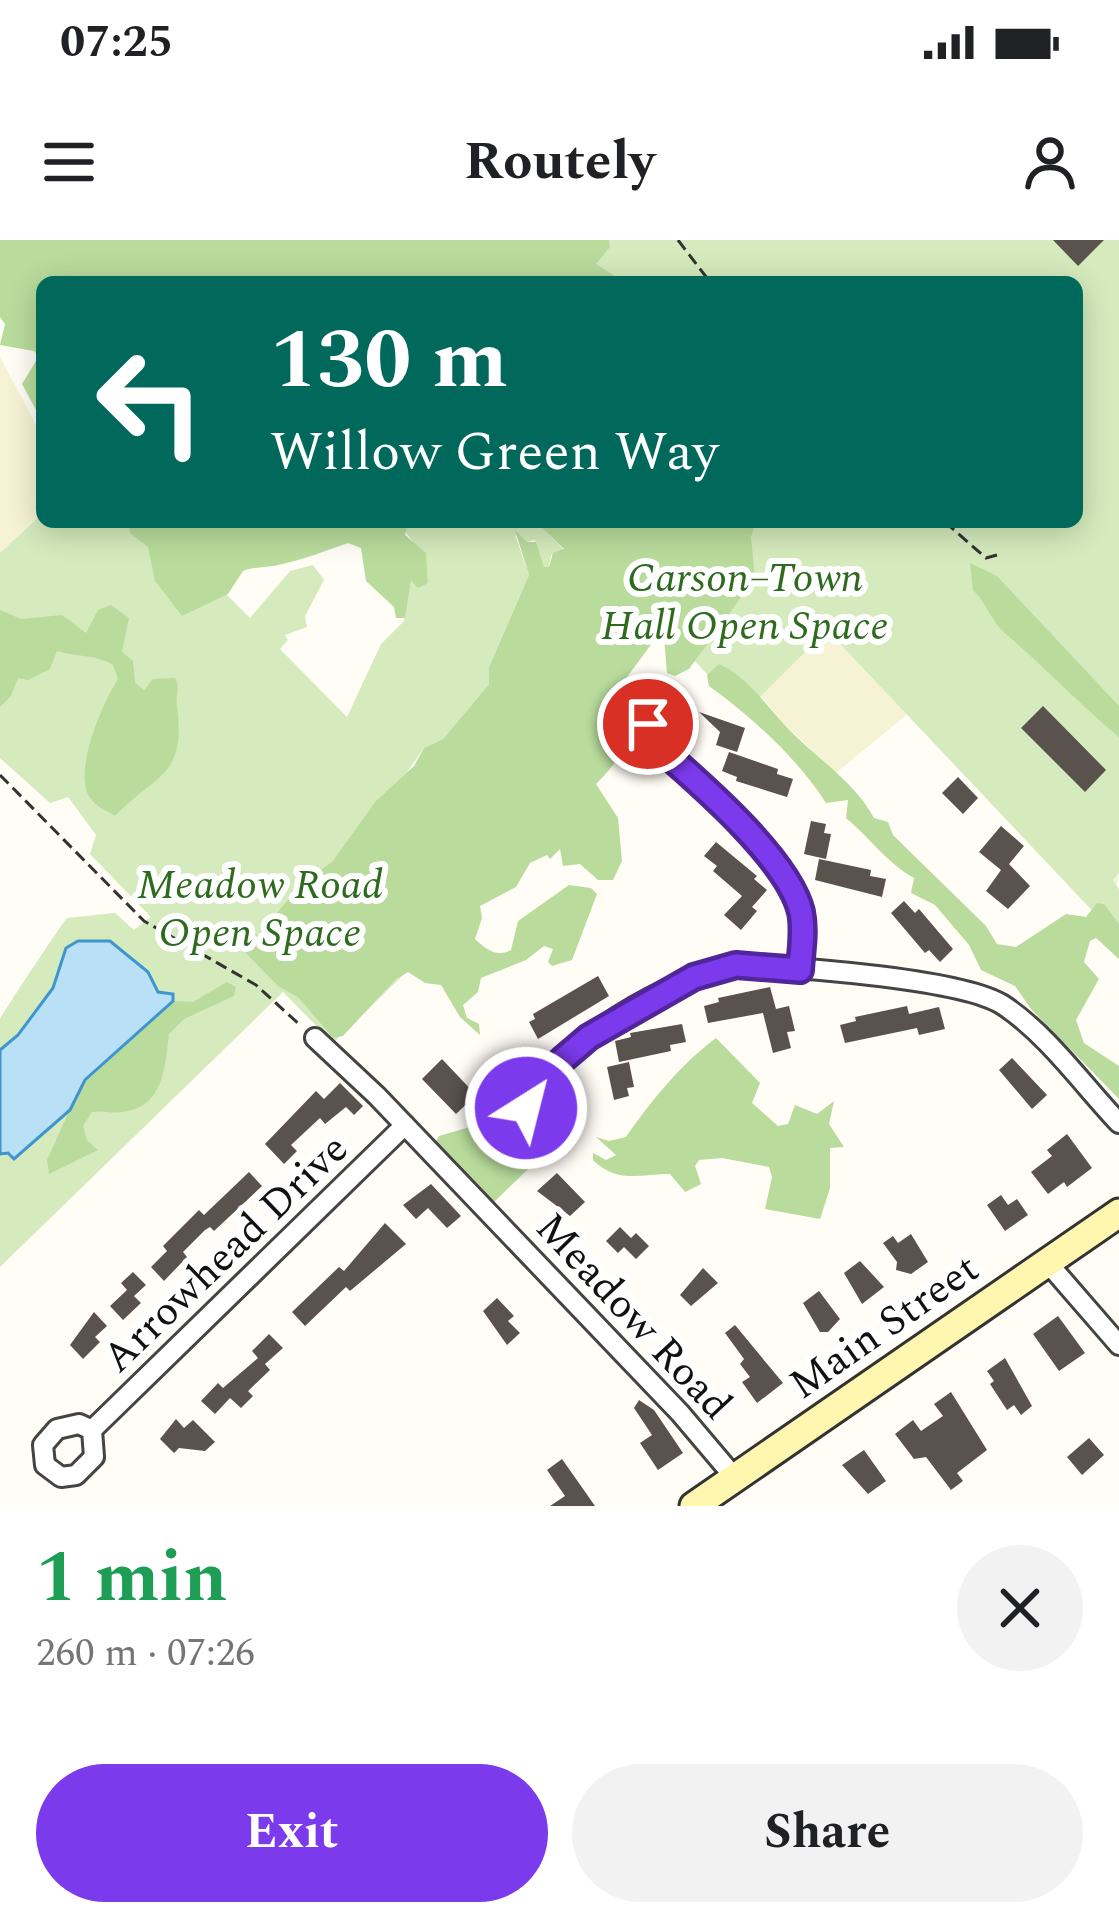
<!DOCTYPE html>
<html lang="en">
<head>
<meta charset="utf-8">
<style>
  body { margin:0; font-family:Spectral,serif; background:#f2f2f2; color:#202124; height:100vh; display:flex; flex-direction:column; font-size:45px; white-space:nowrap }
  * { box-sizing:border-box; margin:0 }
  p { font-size:39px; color:#757577 }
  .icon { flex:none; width:66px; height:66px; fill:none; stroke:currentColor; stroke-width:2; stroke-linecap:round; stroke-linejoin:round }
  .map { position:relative; height:1266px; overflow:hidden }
  .side { display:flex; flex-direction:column; background:#fff; flex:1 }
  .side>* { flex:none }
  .hud { position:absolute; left:36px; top:36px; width:1047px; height:252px; border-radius:18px; box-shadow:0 6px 30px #0003; background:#00695c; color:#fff; overflow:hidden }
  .pin { position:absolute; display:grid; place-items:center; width:102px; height:102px; color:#fff; margin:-51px; border:6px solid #fff; border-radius:50%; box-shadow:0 3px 12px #0007 }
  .me { position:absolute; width:132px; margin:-66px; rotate:36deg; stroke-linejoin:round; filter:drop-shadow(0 0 9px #0008) }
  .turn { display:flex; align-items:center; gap:42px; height:252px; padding:0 36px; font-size:54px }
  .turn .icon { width:156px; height:156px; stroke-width:2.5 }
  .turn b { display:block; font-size:84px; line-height:102px }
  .round { display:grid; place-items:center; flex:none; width:126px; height:126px; border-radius:63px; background:#f2f2f2 }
  .headline { display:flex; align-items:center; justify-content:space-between; height:204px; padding:0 36px }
  h1 { font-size:72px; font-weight:700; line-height:90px; color:#1e9e55 }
  .button { display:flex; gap:24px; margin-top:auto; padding:24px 36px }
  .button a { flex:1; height:138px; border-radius:72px; background:#7c3aed; color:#fff; font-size:48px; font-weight:700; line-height:138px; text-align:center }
  .button a+a { background:#f2f2f2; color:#202124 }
  .status { display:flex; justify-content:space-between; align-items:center; height:84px; padding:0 60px; background:#fff; direction:ltr }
  .status svg { height:33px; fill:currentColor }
  header { display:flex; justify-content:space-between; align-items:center; height:156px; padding:0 36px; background:#fff; font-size:54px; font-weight:700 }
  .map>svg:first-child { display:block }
  .farmland { fill:#f6f3d4 }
  .green { fill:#d5ebbd }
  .forest { fill:#b9dc9c }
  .water { fill:#b9e0f7; stroke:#3f96cf; stroke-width:3 }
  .building { fill:#5a524d }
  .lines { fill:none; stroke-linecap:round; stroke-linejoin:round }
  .street-casing { stroke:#444; stroke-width:24 }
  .secondary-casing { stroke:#333; stroke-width:33 }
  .path { stroke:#333; stroke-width:3; stroke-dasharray:12 6; stroke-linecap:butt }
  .street { stroke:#fff; stroke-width:18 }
  .secondary { stroke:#fff6b0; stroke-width:27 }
  .route-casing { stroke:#51269a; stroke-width:30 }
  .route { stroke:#7c3aed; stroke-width:21 }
  .labels { text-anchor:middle; stroke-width:12; stroke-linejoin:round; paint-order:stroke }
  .park-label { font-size:42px; font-style:italic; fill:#2f6b1f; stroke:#fff }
  .street-label { font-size:42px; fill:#111; stroke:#fff }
</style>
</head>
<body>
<div class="status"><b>07:25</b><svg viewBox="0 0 49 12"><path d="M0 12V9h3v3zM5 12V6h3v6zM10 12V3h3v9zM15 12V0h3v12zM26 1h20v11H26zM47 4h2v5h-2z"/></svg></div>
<header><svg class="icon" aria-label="menu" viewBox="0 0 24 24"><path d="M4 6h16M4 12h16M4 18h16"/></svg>Routely<svg class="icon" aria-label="person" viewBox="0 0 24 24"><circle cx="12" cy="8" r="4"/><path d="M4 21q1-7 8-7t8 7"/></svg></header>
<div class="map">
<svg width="1119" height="1266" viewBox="0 0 1119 1266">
  <rect width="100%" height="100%" fill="#fffdf5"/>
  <path class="farmland" d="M0,117l42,79v86l-42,86z
    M754,325l365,308 -3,16 -205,-178 -75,62 -54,-51 -25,-31z"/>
  <path class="green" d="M295,0h824v633l-6,7 6,9v50l-292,-309 -83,83 -181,-191h514v-240h-742z
    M42,274v8h112l96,96 40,-47 23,-6 11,15 -19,36 2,11 -22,8 3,5 -8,9 67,68 34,-73 23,-23 7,-40 5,5 12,-3 -2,-24 -22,-29 4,-8h116l17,5 23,23 -13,5 -2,12 -5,1 -9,-28 -9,2 -11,-7 14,40 -40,92v17l-46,55 -19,9 -19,27 20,179 -92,89 -50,-51 -283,275v-210l36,-27 54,-90 -24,8 -13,40 -35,47 -18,15c0,-9 0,-23 0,-31 3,-6 62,-96 67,-101l48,-5 19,17 17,-13 -61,-63 6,-19 -28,-38 -18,6 -50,-45v-205z"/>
  <path class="forest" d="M0,0h609l1,7 -14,17 28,18h-582v139l-20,-37 17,-28 -5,-5 -34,-6 5,-21 -5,-7z
    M129,282h279l-3,13 21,18 2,30 -10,5 -7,-7 -6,37h-9l-2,-11 -28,-26 -5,-33 -13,-5c-23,8 -43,16 -66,21 -13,4 -26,2 -39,7l-15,23 -46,22 -27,-35 -7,-34 -18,-14z
    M524,282h232l-5,15 4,41 -66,91 -14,7 -8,-3 -3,-36 -6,-2 -58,79c12,39 39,26 -4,70l22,34 4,43 -9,19h-15l-18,-16 -17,2 -3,-17 -10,10 -3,-4 -17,8 -14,24 -36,19 2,12 -7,21c11,10 21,19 36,11l7,-29 51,-36 22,3 6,6 -25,66 -20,6 -4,-4 5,-13 -9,-3 -18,14 -45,18 -3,14 -15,13 4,13 12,6 1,11 -20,-18 -19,-32 -16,-2 -17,-11 -12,7 -53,57 -10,2 -34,-40 -21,-12 -42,-43 22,-9 47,-53 27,-19 44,-61 38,-35 10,-18 19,-9 46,-55v-17l40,-92 -14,-45 12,12h9l8,25h5l4,-14 11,-4 -23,-22z
    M970,323l27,13 122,130v31c-39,-32 -74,-70 -113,-103 -15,-12 -19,-31 -33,-44z
    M111,365l18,13 -7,34 11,9 2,22 9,7 9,-11 22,-1c6,12 0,16 2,28 9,71 -19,66 -62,110 -7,-5 -19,-9 -24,-17 -20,-25 12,-97 27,-120l-5,-14c-18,-11 -37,-8 -56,-14l-7,18 -22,11 -10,-2 -7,18 -11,11v-97l21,9 41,-4 24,18 12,-23z
    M719,424c28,13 43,36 63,58 29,33 71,57 92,96l14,4 5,13 93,91 11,18 19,3 50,-33 20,3 11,-14 7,1 15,20v35l-23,-21 -6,3 -6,21 15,17 -23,41 8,23 35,23v33l-88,-90 -16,-23 -34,-16 -12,-25 -34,-40 -24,-12 3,-15c-28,-16 -44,-40 -68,-60l2,-18 -22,3c-28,-44 -74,-86 -117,-117l-2,-11z
    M227,742l9,5 -2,9 -50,23 -15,15c-4,32 -5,74 -47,78 -11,2 -18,-2 -30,0l-9,14 4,14 11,10 -49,24 -2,-14 33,-73 93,-86 20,1z
    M716,798l44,45 -8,20 26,23 10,-2 7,-19 22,9 17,-13 -5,23 15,23 -14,1v40l-10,31 -55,-10 7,-32 -3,-10 -47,-9 -23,2 -4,6 6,18 -16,8 -15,-18c-29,0 -53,10 -77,-14v-7l13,7 10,-5 -20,-18 13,4 17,-4c26,-37 53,-71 90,-99z
    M484,871l11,2 30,30 18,-1 7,6 -58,56 -57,-61 4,-7 31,-9z"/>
  <path class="water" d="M78,701h32l38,31 10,20 15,2v7l-88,79 -15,30 -56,49 -6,-6 -8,1v-104l18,-15 35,-47 13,-40z"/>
  <path class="building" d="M1053,0h51l-26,26z
    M1043,466l63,64 -21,22 -64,-64z
    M699,472l46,16 -8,24 -21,-7 4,-13z
    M729,512l49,17 -1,5 16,5 -6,18 -51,-16 1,-4 -15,-6z
    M958,537l20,21 -15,16 -21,-21z
    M811,581l15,3 -2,9 7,1 -5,25 -22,-5z
    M1001,586l23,20 -15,18 21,22 -22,23 -22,-18 15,-21 -22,-18z
    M716,602l41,34 -3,3 13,11 -15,17 5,4 -16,19 -17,-15 18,-19 -29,-25 4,-5 -13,-10z
    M819,619l52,11 -1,6 16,3 -4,18 -67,-17z
    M904,661l11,12 4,-4 34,40 -13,13 -11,-12 -4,3 -34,-40z
    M598,736l11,20 -71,43 -9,-17 6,-3 -2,-5z
    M770,747l6,22 13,-3 6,25 -8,1 4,16 -18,5 -10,-40 -55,10 -4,-17 15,-4 -1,-4z
    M907,766l2,8 30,-7 6,22 -26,6 -2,-7 -72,15 -5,-18 16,-4 -1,-4z
    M682,784l4,18 -16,3 1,6 -52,11 -4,-21 16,-4 -1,-4z
    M1012,818l35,37 -15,14 -33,-39z
    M442,819l34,36 -20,19 -34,-35z
    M629,822l5,25 -7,1 2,8 -15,4 -7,-33z
    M340,843l23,23 -9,9 -8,-8 -21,17 -5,-6 -29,27 6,6 -13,13 -19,-20 51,-53 8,8z
    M1067,894l25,34 -25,19 -3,-5 -16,12 -17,-22 21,-16 -5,-6z
    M249,932l13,14 -48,45 -4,-4 -5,3 -22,22 4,5 -23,24 -13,-14 16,-16 -4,-5 36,-36 5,5z
    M557,933l28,29 -15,14 -33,-25z
    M431,944l30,32 -14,12 -19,-20 -12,11 -13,-14z
    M1001,955l7,10 9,-6 11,16 -23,16 -18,-26z
    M385,983l21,21 -56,47 -4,-4 -41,39 -13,-14 47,-45 5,4z
    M620,987l11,11 5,-5 13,13 -13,13 -12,-12 -6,6 -12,-12z
    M911,994l17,28 -17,12 -15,-4 1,-8 -14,-19 10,-7 5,7z
    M860,1021l24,26 -22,17 -18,-31z
    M703,1028l15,15 -27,23 -11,-11z
    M133,1032l13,13 -12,11 7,7 -18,17 -13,-14 17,-16 -6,-7z
    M819,1051l21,28 -12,13h-8l-17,-29z
    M497,1058l17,18 -6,5 12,12 -13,12 -24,-34z
    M94,1072l13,14 -12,11 5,5 -17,17 -13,-14z
    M1058,1076l27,37 -26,18 -26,-37z
    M735,1085l48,58 -26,20 -15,-21 8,-5 -10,-13 4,-5 -19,-26z
    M269,1094l14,14 -18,16 5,6 -22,21 5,5 -12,12 -11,-10 -15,16 -14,-13 17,-18 5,5 35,-30 -6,-7z
    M1005,1118l27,48 -11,9 -7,-10 -7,5 -17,-26 4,-3 -7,-10z
    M951,1152l36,58 -30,23 6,8 -12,9 -25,-33 -12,2 -19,-25 18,-14 8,11 22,-15 -9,-12z
    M639,1160l15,10 29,43 -25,17 -18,-27 12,-8 -18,-27z
    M176,1179l8,9 9,-8 22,22 -10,9 -26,-3 -5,5 -14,-14z
    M1089,1198l15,17 -22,20 -15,-18z
    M864,1210l22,31 -18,13 -26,-29z
    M562,1219l19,27 14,20h-45l15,-10 -18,-26z"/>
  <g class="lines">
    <g class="street-casing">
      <path id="street" d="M633 502a18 18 0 1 1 36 0a18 18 0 1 1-36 0Z
        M665,513c39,34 125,109 136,159 4,19 0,39 -1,58
        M315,798l62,58 303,317 55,65
        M526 865a17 17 0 1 1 34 0a17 17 0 1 1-34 0Z
        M546,849c20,-55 147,-123 204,-124 54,3 212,14 253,40 44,29 80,80 116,118
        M1047,1022l72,83
        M79,1184l13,6 2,27 -18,18 -15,2 -16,-12 -2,-20 14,-16z
        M92,1190l313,-305"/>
    </g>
    <g class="secondary-casing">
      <path id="secondary" d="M694,1266l425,-293"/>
    </g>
    <path class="path" d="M678,0l32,42
      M945,282l41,36 11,-3
      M0,535l144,146 112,64 44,40"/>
    <use href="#street" class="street"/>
    <use href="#secondary" class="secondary"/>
  </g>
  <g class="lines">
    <g class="route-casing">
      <path id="route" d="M526,868l3,-12 17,-7 16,-29 27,-23 105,-60 42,-12 64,5c1,-19 5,-39 1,-58 -12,-51 -97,-125 -136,-159l5,-11 -5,-12 -17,-6"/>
    </g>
    <use href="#route" class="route"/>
  </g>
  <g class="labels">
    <g class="park-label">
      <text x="745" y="351">Carson–Town<tspan x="745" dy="48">Hall Open Space</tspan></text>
      <text x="260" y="658">Meadow Road<tspan x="260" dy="48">Open Space</tspan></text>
    </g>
    <g class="street-label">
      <text transform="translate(224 1012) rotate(-44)" y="15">Arrowhead Drive</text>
      <text transform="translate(635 1075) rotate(47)" y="15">Meadow Road</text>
      <text transform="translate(883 1085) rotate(-35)" y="15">Main Street</text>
    </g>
  </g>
</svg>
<div class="pin" style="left:648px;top:484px;background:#d93025"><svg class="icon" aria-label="arrive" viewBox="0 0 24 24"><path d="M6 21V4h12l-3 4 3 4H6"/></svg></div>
<svg class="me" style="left:526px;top:868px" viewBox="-20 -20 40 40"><circle r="17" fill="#7c3aed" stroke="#fff" stroke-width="3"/><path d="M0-11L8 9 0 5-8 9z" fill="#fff"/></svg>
<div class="hud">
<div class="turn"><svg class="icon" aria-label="left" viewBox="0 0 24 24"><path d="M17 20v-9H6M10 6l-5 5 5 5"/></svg><div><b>130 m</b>Willow Green Way</div></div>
</div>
</div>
<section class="side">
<div class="headline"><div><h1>1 min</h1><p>260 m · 07:26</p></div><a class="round"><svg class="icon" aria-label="close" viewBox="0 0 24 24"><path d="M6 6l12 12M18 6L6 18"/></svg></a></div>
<div class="button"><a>Exit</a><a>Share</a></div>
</section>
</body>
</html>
